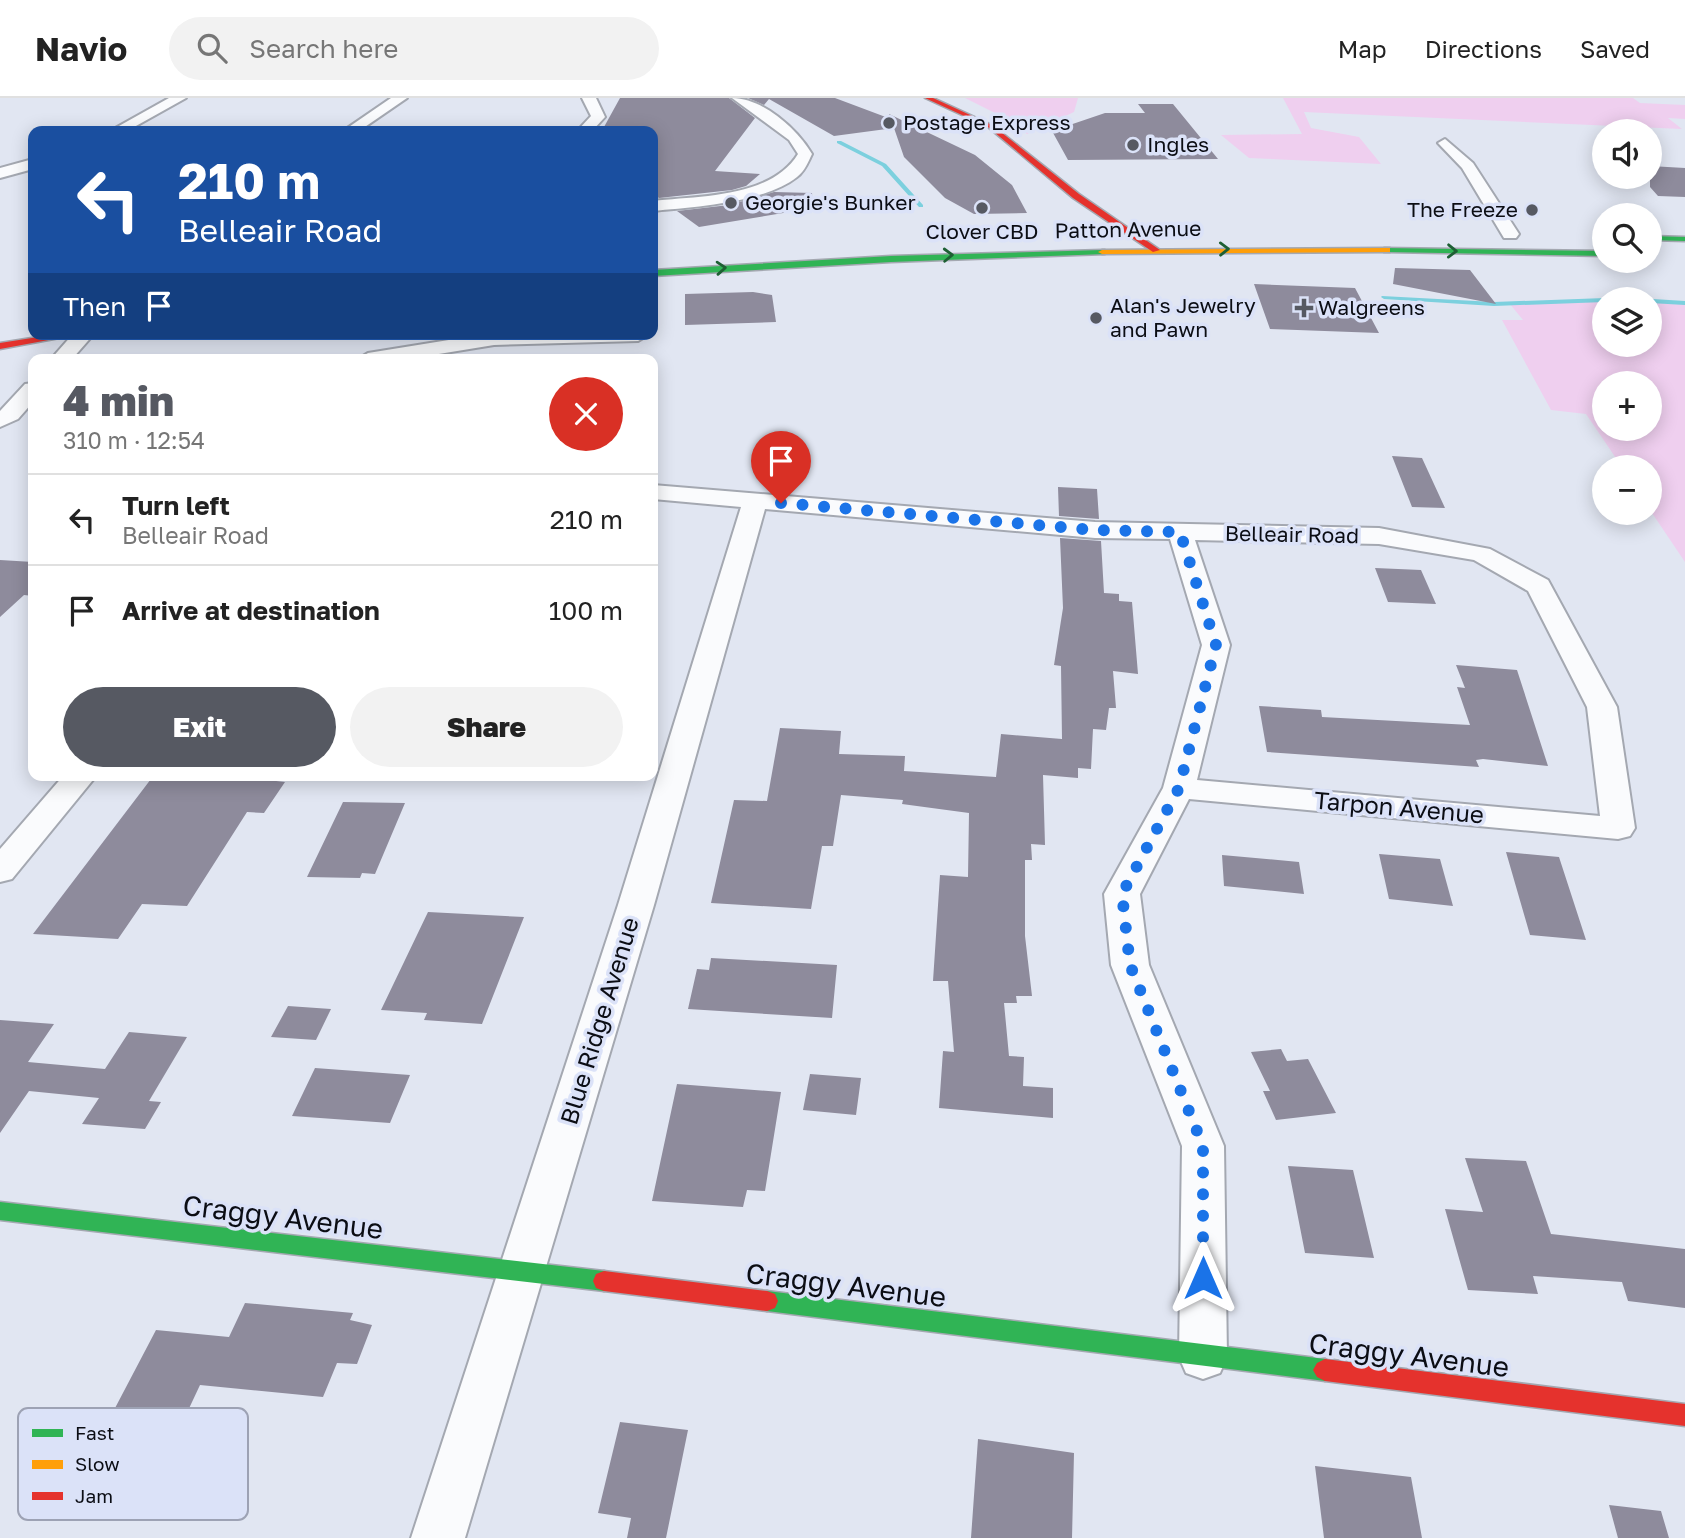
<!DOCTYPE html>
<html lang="en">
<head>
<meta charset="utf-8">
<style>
  body { margin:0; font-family:"Golos Text",sans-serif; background:#f2f2f2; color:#222; height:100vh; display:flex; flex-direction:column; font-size:26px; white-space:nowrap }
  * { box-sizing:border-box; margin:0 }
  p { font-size:23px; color:#767676 }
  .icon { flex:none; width:38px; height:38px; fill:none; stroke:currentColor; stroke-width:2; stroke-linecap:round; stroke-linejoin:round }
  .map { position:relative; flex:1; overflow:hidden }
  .panel { position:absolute; left:28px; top:256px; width:630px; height:427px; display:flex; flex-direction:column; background:#fff; border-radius:14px; box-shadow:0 4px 18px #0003 }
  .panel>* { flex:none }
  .hud { position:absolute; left:28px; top:28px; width:630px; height:214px; border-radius:14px; box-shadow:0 4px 18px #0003; background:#1a4fa0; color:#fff; overflow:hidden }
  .tools { position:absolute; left:1592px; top:21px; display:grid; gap:14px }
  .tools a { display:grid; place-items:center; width:70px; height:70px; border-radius:50%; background:#fff; box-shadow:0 4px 18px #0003; font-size:35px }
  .pin { position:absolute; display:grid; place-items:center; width:60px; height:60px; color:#fff; margin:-72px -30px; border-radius:50% 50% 50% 0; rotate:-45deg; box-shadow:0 0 7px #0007 }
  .pin .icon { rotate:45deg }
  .me { position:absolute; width:77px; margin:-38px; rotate:0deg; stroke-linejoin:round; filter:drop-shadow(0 0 5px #0008) }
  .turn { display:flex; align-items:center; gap:24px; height:147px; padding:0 35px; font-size:32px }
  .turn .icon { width:91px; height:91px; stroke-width:2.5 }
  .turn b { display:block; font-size:49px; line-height:60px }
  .then { display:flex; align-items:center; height:66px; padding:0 35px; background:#0003; gap:14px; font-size:26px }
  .round { display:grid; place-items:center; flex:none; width:74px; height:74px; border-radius:37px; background:#f2f2f2 }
  .overview { display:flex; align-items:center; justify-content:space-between; height:119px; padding:0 35px }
  h1 { font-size:42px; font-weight:800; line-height:52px; color:#565962 }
  .button { display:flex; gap:14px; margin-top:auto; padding:14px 35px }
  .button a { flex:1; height:80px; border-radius:42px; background:#565962; color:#fff; font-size:28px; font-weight:800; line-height:80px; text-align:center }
  .button a+a { background:#f2f2f2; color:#222 }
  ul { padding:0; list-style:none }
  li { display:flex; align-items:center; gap:21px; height:91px; padding:0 35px; border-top:2px solid #e0e0e0 }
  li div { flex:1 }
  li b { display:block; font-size:26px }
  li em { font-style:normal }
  header { display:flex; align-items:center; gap:42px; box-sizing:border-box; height:98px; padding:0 35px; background:#fff; border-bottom:2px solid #e0e0e0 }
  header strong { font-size:33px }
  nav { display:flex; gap:38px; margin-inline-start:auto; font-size:24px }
  .search { width:490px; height:63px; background:#f2f2f2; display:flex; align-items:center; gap:18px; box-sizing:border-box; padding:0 24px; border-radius:38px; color:#767676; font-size:26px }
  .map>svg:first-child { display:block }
  .green { fill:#efcfef; fill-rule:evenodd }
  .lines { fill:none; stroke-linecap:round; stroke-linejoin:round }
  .stream { fill:#7cd0de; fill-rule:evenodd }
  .building { fill:#8e8b9c }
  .street-casing { stroke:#a4a8b1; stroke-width:4 }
  .fast-casing { stroke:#a4a8b1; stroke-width:3 }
  .slow-casing { stroke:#a4a8b1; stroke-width:3 }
  .jam-casing { stroke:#a4a8b1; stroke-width:3 }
  .street { fill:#fafbfd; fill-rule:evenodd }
  .fast { fill:#30b455; fill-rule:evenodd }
  .slow { fill:#ff9f0a; fill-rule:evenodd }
  .jam { fill:#e5322d; fill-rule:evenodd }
  .oneway { stroke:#1e6034 }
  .route { stroke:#1a73e8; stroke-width:12; stroke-dasharray:0 21.6 }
  .poi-dot { fill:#565962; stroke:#dbe2f8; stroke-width:2.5 }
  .labels { text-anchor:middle; stroke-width:7; stroke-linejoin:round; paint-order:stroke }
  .far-poi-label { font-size:21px; fill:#0b0d14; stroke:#dbe2f8; text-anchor:start }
  .far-street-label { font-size:21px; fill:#0b0d14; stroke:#dbe2f8 }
  .street-label { font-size:24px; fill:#0b0d14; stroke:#dbe2f8 }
  .near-street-label { font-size:28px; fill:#0b0d14; stroke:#dbe2f8 }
  .key { fill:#dbe2f8; stroke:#9da2b4; stroke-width:2 }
  .key-label { font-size:19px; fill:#0b0d14 }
</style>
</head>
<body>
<header>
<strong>Navio</strong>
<div class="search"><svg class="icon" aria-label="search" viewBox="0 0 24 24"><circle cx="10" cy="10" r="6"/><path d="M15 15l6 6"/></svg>Search here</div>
<nav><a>Map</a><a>Directions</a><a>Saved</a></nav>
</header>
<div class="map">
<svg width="1685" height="1440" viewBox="0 0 1685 1440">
  <rect width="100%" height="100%" fill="#e1e6f2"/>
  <path class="green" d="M965,0h113l-4,14 -47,22 -22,-16z
    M1283,0h350l7,5 45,2v14l-17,-1 14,11 -378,-17 7,16 48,9 22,27 -132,-6 -28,-23 81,-1z
    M1605,202v45h45v-45l35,3v259l-35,-52v-43h-28l-36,-53 -35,-4 -49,-90h21l-13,-16zM1650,285v46h-45v-46z"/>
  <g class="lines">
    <path class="stream" d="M837,43h4l45,23 37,41v2h-4l-37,-41 -45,-23z
      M1382,198l112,6 111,-4 2,1h-2v3l-111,4 -110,-7 -3,-2z
      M1621,199l64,4v4l-35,-2v-4h-32z"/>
  </g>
  <path class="building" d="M620,0h109l26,20 -40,53 45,3 -14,12 -14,4 -73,8 -6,-4v-65l-49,-2z
    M748,0h87l56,21 -2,-5 86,41 37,30 15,28 -53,1 -29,-16 -41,-41 -10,-29 -60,8 -65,-37 -5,6z
    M1138,6h35l45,55 -150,1 -16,-29 53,-18h40z
    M1650,68l35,2v29l-27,-1 -8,-9z
    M774,94l38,1 1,15 -114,19 -22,-16 52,-6z
    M1395,170l75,2 26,34 -103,-20z
    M1254,186l101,4 24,45 -109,-4z
    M753,194l19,3 4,27 -91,3v-31z
    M1392,358l30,2 23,50 -33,-1z
    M1058,389l39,2 2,30 -40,-3z
    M1060,440l41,3 3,52 15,1v7l13,1 6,72 -25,-3 3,37h-7l-3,22 -13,-1 -2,40 -13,-1v10l-35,-3 2,70 -14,-1 1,16h-7v76l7,60h-16l1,7h-13l5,53 15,1 -1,29 30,2v30l-114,-10 4,-57 11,1 -6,-71h-15l7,-106 28,2 1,-64 -67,-9 1,-4 -62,-5 -8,51h-11l-11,63 -100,-6 23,-103 33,1 13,-73 61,3 -2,23 66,2 -1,15 92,6 5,-43 61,5 -1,-73 -7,-1 9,-57z
    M0,462l33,2v34l-9,-1 -24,22z
    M1375,470l46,2 15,34 -48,-2z
    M1456,567l61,5 31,96 -65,-7 -7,1 3,7 -212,-15 -8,-46 62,4 1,7 148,8 -13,-38 8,1z
    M154,677h68l63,7 -21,31 -17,-1 -60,94 -45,-2 -24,35 -85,-5z
    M343,704l62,1 -30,71 -13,-1 -2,5 -53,-1z
    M1506,754l53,5 27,83 -56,-5z
    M1379,756l61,5 13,47 -64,-7z
    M1222,757l77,7 5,32 -80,-8z
    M428,814l96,5 -42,107 -58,-4 3,-7 -46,-3z
    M711,860l126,7 -5,53 -144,-9 9,-40 12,1z
    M288,908l43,3 -15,31 -45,-3z
    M0,922l54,4 -26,38 77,7 24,-37 58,5 -38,64 12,1 -16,27 -63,-5 17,-26 -70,-7 -29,42z
    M1281,951l6,12 21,-2 28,54 -60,7 -13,-29h7l-19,-39z
    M315,970l95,7 -20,48 -98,-7z
    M810,976l51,4 -5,37 -53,-5z
    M677,986l104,8 -16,99 -18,-1 -4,17 -91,-6z
    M1465,1060l61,3 25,73 134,15v59l-57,-7 -6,-19 -89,-6 5,18 -70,-4 -23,-81 38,3z
    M1288,1068l65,4 21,88 -69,-5z
    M245,1205l108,10 -3,7 22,5 -15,39 -20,-1 -14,34 -123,-12 -15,32 -71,-7 42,-80 73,7z
    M620,1324l68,8 -22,108h-39l4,-20 -33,-5z
    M978,1341l96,14 -2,85h-101z
    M1315,1368l96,11 11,61h-98z
    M1609,1407l52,6 8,27h-51z"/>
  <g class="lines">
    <g class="street-casing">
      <path id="street" d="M169,0h17l-59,33h-17z
        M391,0h16l-48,33h-16z
        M582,0h14l9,19 -13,14h-15l14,-15z
        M732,0c31,0 65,31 80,56 -4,8 -7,17 -15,23 -33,26 -103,30 -144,34v-10c46,-5 118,-3 145,-47l-9,-14z
        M1445,41l28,24 46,71 -3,4h-12l-42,-70 -24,-25z
        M33,61v10l-33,9v-10z
        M73,236h21l-22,25h-21z
        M486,236h161l1,1 -10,6 -144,4 -86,14h-50l10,-6z
        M33,285v19l-15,17 -18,8v-16l25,-27z
        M653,387l442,37 284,6 111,21 58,31 69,127 18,121 -5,8 -12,3 -429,-40 -49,95 9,71 75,181 3,211 -7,16 -17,6 -17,-6 -7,-16 3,-211 -71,-181 -7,-71 59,-106 39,-143 -32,-106 -75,-1 -330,-29 -111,396 -189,633h-54l207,-633 123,-398 -88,-8zM1195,442l184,4 95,16 54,31 59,116 13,109 -403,-36 33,-135z
        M64,677h33l-85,104 -12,3v-33z"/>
    </g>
    <g class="fast-casing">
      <path id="fast" d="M1650,138l35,1v4l-35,-1z
        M1384,150l221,3v5l-218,-4h-3z
        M1102,152h3v4l-214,8 -238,14v-6l238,-14z
        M0,1104l604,69 8,3 3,7 -3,7 -8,3 -604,-71z
        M767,1193l558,68 8,4 4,7 -4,7 -8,4 -558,-70 -8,-3 -3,-7 3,-7z"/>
    </g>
    <g class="slow-casing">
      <path id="slow" d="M1387,150h3v4l-288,2 -4,-2 4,-2z"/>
    </g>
    <g class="jam-casing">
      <path id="jam" d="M925,0h8l59,27 87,69 81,56 -7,2 -80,-54 -85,-71z
        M57,236h24l-81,15v-6z
        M604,1173l163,20 8,3 3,7 -3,7 -8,3 -163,-20 -8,-3 -3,-7 3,-7z
        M1325,1261l360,45v22l-360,-45 -8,-4 -4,-7 4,-7z"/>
    </g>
    <use href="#street" class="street"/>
    <use href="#fast" class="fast"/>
    <use href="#slow" class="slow"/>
    <use href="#jam" class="jam"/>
  </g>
  <defs><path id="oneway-chevron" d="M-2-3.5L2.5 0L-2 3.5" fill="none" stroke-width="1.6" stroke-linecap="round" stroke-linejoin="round" transform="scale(1.75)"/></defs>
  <g class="oneway">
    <use href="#oneway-chevron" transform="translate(1224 151) rotate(-1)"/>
    <use href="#oneway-chevron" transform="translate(1452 153) rotate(1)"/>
    <use href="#oneway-chevron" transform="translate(948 157) rotate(-2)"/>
    <use href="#oneway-chevron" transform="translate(721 170) rotate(-4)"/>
  </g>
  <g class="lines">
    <path class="route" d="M781,405l314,27 85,2 36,113 -37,143 -57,106 8,71 73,181v132"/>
  </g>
  <g class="poi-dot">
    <circle cx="889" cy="25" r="7"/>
    <circle cx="1133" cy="47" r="7"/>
    <circle cx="731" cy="105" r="7"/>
    <circle cx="982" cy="110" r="7"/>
    <circle cx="1532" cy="112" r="7"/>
    <path d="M1300.5 199.5h7v7h7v7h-7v7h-7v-7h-7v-7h7z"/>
    <circle cx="1096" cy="220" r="7"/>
  </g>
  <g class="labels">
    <g class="far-poi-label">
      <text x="903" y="32">Postage Express</text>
      <text x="1147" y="54">Ingles</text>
      <text x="745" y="112">Georgie's Bunker</text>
      <text x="1518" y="119" text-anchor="end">The Freeze</text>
      <text x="982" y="141" text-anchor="middle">Clover CBD</text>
      <text x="1110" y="215">Alan's Jewelry<tspan x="1110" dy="24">and Pawn</tspan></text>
      <text x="1318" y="217">Walgreens</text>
    </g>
    <g class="far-street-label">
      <text transform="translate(1128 132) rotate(-1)" y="7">Patton Avenue</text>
      <text transform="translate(1292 437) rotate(1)" y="7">Belleair Road</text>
    </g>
    <g class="street-label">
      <text transform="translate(1399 710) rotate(5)" y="8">Tarpon Avenue</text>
      <text transform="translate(600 923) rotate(-73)" y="8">Blue Ridge Avenue</text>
    </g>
    <g class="near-street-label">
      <text transform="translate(283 1119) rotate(7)" y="10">Craggy Avenue</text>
      <text transform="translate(846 1187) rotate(7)" y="10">Craggy Avenue</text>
      <text transform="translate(1409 1257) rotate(7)" y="10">Craggy Avenue</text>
    </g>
  </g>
  <rect x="18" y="1310" width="230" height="112" rx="10" class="key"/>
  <rect x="32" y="1331" width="31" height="8" fill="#30b455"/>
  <rect x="32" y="1362" width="31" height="9" fill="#ff9f0a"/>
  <rect x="32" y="1394" width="31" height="8" fill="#e5322d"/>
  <g class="key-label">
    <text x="75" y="1342">Fast</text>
    <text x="75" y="1373">Slow</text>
    <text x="75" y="1405">Jam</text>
  </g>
</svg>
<div class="tools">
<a><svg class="icon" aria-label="sound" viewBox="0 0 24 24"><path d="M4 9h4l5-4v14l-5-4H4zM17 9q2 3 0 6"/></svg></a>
<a><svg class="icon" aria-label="search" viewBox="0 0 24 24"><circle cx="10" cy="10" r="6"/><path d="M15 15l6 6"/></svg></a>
<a><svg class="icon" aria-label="layers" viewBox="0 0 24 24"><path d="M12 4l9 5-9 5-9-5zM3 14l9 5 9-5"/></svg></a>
<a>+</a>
<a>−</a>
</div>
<div class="pin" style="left:781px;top:405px;background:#d93025"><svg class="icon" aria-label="arrive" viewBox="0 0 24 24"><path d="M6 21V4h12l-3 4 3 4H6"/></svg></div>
<svg class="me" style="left:1203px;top:1180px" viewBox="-20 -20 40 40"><path d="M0-17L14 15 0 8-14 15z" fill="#1a73e8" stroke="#fff" stroke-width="4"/></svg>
<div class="hud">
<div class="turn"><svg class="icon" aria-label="left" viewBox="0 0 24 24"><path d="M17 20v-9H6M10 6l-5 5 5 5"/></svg><div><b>210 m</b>Belleair Road</div></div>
<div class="then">Then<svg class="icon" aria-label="arrive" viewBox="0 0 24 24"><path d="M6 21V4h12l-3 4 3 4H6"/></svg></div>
</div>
<section class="panel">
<div class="overview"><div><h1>4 min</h1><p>310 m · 12:54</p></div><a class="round" style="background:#d93025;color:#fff"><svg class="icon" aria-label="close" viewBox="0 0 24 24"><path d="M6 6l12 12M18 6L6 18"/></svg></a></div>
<ul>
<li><svg class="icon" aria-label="left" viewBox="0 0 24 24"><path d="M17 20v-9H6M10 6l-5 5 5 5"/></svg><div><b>Turn left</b><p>Belleair Road</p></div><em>210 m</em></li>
<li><svg class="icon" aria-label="arrive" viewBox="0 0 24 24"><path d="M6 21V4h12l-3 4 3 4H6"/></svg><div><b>Arrive at destination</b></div><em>100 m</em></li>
</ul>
<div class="button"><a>Exit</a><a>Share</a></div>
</section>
</div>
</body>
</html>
